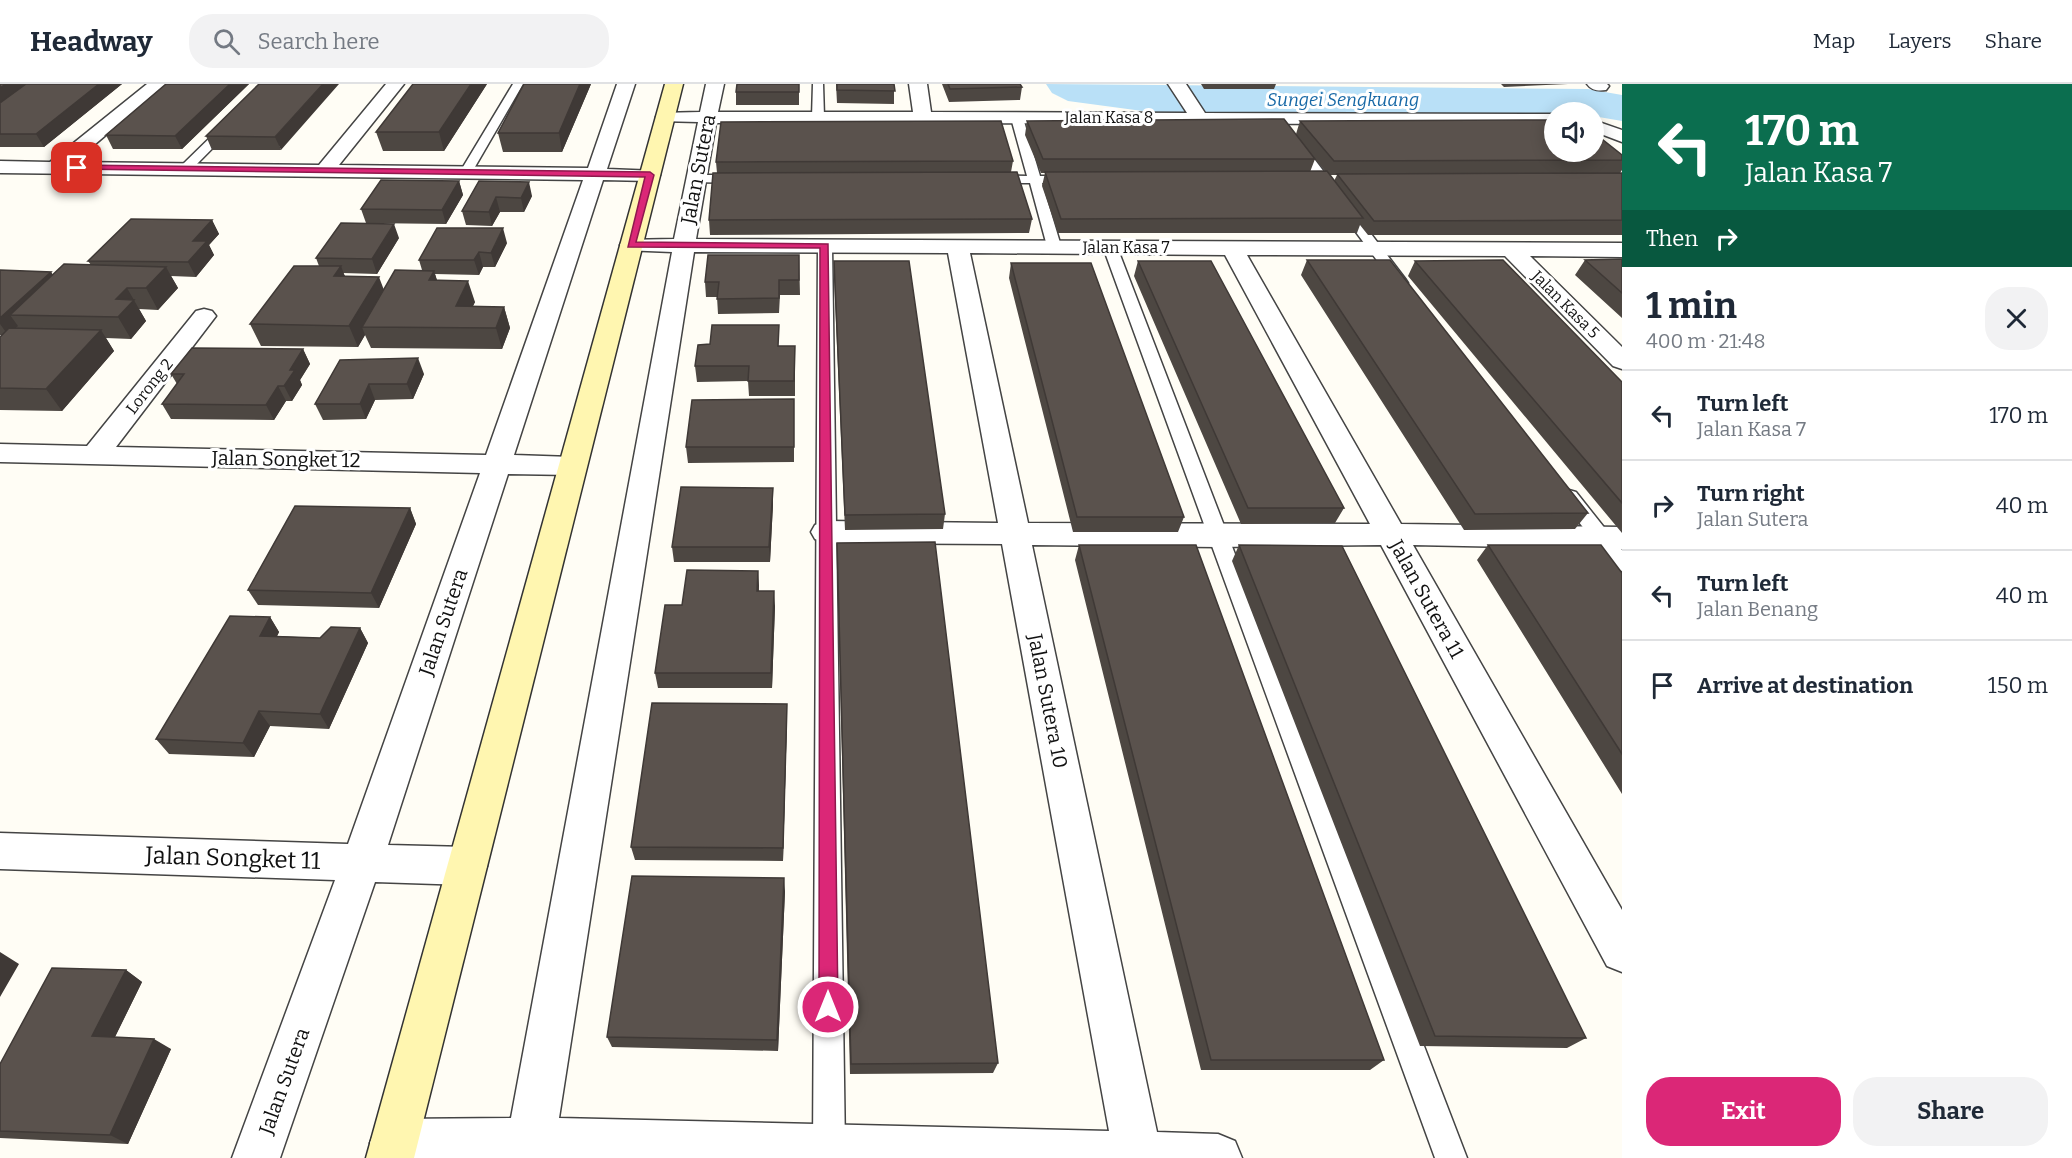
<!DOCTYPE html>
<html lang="en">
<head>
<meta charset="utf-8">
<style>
  body { margin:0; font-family:Bitter,serif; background:#f2f2f3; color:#1f2937; height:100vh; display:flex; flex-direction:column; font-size:22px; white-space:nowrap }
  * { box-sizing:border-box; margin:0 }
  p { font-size:20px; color:#747a83 }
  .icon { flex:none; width:33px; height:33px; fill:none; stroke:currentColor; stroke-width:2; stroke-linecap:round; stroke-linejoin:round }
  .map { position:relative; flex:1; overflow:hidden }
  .panel { display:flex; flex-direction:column; background:#fff; width:450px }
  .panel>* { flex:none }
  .guide { background:#0b6e4f; color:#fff; overflow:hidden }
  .tools { position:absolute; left:1544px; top:18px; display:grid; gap:12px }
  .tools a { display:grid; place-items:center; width:60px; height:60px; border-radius:50%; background:#fff; box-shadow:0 3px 15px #0003; font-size:30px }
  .pin { position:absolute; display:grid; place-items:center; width:51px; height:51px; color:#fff; margin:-26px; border-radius:12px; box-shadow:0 3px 9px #0006 }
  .me { position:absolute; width:66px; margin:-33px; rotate:0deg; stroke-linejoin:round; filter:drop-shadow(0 0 4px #0008) }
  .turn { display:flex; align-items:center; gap:21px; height:126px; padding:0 24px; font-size:27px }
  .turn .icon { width:78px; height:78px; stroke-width:2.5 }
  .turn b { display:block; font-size:42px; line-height:51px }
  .then { display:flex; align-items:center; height:57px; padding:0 24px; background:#0003; gap:12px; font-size:22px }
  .round { display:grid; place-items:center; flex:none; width:63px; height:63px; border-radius:24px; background:#f2f2f3 }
  .summary { display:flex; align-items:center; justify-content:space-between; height:102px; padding:0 24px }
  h1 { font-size:36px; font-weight:700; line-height:45px }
  .action { display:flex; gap:12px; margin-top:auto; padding:12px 24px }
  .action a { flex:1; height:69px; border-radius:24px; background:#db2777; color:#fff; font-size:24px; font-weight:700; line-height:69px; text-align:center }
  .action a+a { background:#f2f2f3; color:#1f2937 }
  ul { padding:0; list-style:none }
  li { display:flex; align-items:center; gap:18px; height:90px; padding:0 24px; border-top:2px solid #e0e1e3 }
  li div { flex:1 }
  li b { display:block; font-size:22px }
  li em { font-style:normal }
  header { display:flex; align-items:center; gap:36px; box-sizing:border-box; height:84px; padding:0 30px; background:#fff; border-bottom:2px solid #e0e1e3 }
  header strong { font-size:28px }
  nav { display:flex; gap:33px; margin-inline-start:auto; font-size:21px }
  .search { width:420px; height:54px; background:#f2f2f3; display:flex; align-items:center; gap:15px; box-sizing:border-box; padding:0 21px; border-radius:24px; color:#747a83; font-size:22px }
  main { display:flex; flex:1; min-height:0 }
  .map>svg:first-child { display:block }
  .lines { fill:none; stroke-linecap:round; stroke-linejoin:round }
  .river { fill:#b9e0f7; fill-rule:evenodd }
  .lane-casing { stroke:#444; stroke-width:3 }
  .street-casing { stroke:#444; stroke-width:3 }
  .secondary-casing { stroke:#333; stroke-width:3 }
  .lane { fill:#fff; fill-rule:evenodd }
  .street { fill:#fff; fill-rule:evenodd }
  .secondary { fill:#fff6b0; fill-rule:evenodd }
  .wall { fill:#4d4742; fill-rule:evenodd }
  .shaded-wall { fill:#3f3936 }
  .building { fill:#5a524d; stroke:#3f3936; stroke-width:1.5 }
  .route { fill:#db2777; stroke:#8e194d; stroke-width:1.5 }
  .labels { text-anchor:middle; stroke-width:6; stroke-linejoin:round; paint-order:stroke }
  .far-street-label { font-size:16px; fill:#111; stroke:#fff }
  .far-water-label { font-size:18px; font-style:italic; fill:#1768a6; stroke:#fff }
  .street-label { font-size:20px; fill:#111; stroke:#fff }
  .near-street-label { font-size:24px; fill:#111; stroke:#fff }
</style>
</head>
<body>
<header>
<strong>Headway</strong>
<div class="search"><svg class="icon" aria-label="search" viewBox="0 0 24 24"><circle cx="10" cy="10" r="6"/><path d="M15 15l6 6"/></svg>Search here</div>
<nav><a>Map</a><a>Layers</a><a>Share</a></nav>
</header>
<main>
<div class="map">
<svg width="1622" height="1074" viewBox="0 0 1622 1074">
  <rect width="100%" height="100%" fill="#fffdf5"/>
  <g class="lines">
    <path class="river" d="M1046,0l542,5 34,6v26l-29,-5v-4h-39v2l-404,-2 -82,-11 -16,-8z"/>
    <g class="lane-casing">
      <path id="lane" d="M265,0h11l-87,88h-8l-2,-3 2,-3z
        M513,0h10l-51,88 -2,3h-8l-2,-3z
        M813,0h10l1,33 -6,3 -6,-3z
        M1017,31l6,3 17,58h32l6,4 -6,4 -30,-1 19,63 -2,3h-10l-2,-3 -17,-63h-38l-6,-4 6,-4 35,1 -16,-58z
        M1295,54l4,1 107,141 2,3 -2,3h-10l-107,-144z
        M695,91h47l6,4 -6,4 -51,-1 -2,-3z
        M825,158l7,4 13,903 -4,9h-24l-4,-9 5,-903z
        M1110,159l7,4 350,911h-32l-332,-911z
        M1569,406l7,2 46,58v21l-7,-2 -53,-69 -2,-4 2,-4z"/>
    </g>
    <g class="street-casing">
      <path id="street" d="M147,0h19l-92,78 245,3 67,-81h18l-65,81 249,3 29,-84h18l-28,85 50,2 3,4 -3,4 -7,2 -47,-1 -89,275 58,2 10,2 4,7 -4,7 -10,2 -64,-1 -120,371 79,2 14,6 6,13 -6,13 -14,6 -92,-3 -95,276h-48l103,-278 -335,-11v-36l348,11 132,-371 -480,-11v-18l87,2 109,-135 8,-2 8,2 4,5 -100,131 370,8 97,-275 -583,-7v-12l50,1z
        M706,0h18l-6,28h195l-4,-28h18l4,28 256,1 -19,-29h18l19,29 349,1v10l-838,-1 -20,116 926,4v14l-92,-1 92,91v22l-9,-3 -108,-110 -258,-1 154,269 221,3v22l-209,-4 209,365v62l-15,-6 -226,-421 -163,2 -186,-2 125,587 61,2 17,7 7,17h-866l-6,-15 7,-17 17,-7 117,-1 161,-866 -49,-2 -3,-5 3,-5 51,-1 24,-117 -39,-1 -3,-4 3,-4 41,-1zM694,168l254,1 50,270 -172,-2 -11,4 -4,7 4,7 11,4 176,1 107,587 -550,-13zM970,169l255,2 145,269 -342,-1z
        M1587,0h20l2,2 -3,4c-7,1 -14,1 -19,-6z
        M1593,36l29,10v12l-29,-11z"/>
    </g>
    <g class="secondary-casing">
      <path id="secondary" d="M665,0h18l-269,1074h-48z"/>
    </g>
    <use href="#lane" class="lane"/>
    <use href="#street" class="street"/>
    <use href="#secondary" class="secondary"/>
  </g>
  <path class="wall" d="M0,0h122l-78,63h-44z
    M166,0h83l-67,65h-69l-7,-14z
    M259,0l22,66h-69l-6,-14z
    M487,0l-43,67h-61l-7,-19z
    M591,0l-29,68h-59l-5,-19z
    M799,0v21h-63v-13z
    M836,0h58v20l-57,-1z
    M942,0h78l2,3 -2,13 -71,2z
    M1201,0h75l-2,5h-70z
    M1501,0h67l-64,3z
    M1027,37l269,13 4,-13 322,34v15l-2,3h2v62h-254l-8,-10 -3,8h-299l-16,-47 3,-13h-4l-16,-38zM1315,75l10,12 -15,1zM1329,91h8l-3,6z
    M1013,77l-2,11 21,47 -3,14 -319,2 -1,-15 8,-47 -1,-11z
    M459,97l4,14 -17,29 -80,-1 -5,-14z
    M479,97l53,15 -8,16h-24l-8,14 -26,-1 -4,-14z
    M212,136l7,14 -10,11 5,10 -18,22 -25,-1 7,12 -20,22 -19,-1 7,12 -15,18 -25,-1 8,13 -52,60 -62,-1v-73l2,-2h-2v-65l51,2 2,3 38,-10 -3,-4z
    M399,154l-22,36 -34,-1 2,3 39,13 38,-19 -3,-10 88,-17 -12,24h-12l-4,8 -44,-1 2,7 38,21 -3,5h32l6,21 -8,21 -131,-1 -6,-13 -7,12 -97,-1 -11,-22 69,-58 -3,-8z
    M799,171l1,40h-20l-1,18 -61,1 -1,-17h-11l-1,-15z
    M1622,175v59l-47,-43 10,-15z
    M1307,176l281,253 -13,16 -111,1 -163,-255z
    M834,177l111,253 -2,15 -98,1 -11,-254z
    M1138,177l206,247 -9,15 -94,1 -107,-248z
    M1415,177l207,121v151l-214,-257z
    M1011,179l173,254 -6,15h-105l-64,-254z
    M779,262h16v50h-46l-1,-15 -51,1 -2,-16z
    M303,265l7,15 -10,16 2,5 -10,16h-6l-12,19 -103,-1 -9,-15 15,-20 -6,-10z
    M340,276l84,14 -11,25 -38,1 -9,19 -43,1 -8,-16z
    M794,315v63l-106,1 -2,-16z
    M773,404v16l-3,58h-96l-2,-15z
    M410,424l6,16 -37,84 -121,-3 -10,-15z
    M837,459l161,520 -5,10 -143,1 -13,-516z
    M1079,461l305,515 -14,10h-169l-126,-510z
    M1239,461l347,493 -19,10 -147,-2 -188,-485z
    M1488,461l134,28v221l-145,-234z
    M758,487l1,20 16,15 -3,82h-114l-3,-15 27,-68z
    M270,533l9,15 -2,4 43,2 40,-10 8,15 -39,86 -59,-3 -16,31 -85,-3 -13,-15z
    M787,635l-4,142 -148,-1 -4,-13z
    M785,807l-7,160 -166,-4 -5,-10z
    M126,886l16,12 -27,55 56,12 -43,95 -128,-6v-74z"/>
  <path class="shaded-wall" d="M6,0h26l-32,23v-19z
    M99,0h23l-78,63 -8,-13z
    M230,0h19l-67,65 -7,-13z
    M323,0h16l-58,66 -6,-13z
    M471,0h16l-43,67 -5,-19z
    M580,0h11l-29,68 -3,-19z
    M459,97l4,14 -17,29 -4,-14z
    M529,98l3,14 -8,16 -3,-14z
    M496,113l4,15 -8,14 -3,-14z
    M212,136l7,14 -10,11 5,10 -18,22 -8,-15 5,-21z
    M394,140l5,14 -22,36 -5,-15z
    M503,144l4,15 -12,24 -4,-14z
    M479,168l4,15 -4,8 -5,-15z
    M341,182l8,21 -15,-11z
    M166,183l12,21 -20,22 -12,-22z
    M434,187l7,21 -12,-12z
    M51,188l9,15 -50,28 8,11 -10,9 -8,-11v-6z
    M379,193l8,21 -25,29 3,8 -7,12 -9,-21z
    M468,197l7,21 -12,26 -7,-22z
    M127,204l19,33 -15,18 -13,-22 -2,-18z
    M504,223l6,21 -8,21 -6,-21z
    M101,246l13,21 -52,60 -16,-22z
    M303,265l7,15 -10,16 2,5 -10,16 -8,-15 6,-16z
    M418,274l6,16 -11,25 -6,-15z
    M369,300l6,16 -9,19 -6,-15z
    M278,302l8,15 -12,19 -8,-15z
    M773,404v16l-3,58 -1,-15z
    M410,424l6,16 -37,84 -8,-15z
    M758,487l1,15 -2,21v-16z
    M774,507l1,15 -3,82 -1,-15z
    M270,533l9,15 -9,19 -10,-15z
    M360,544l8,15 -39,86 -9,-15z
    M787,620v15l-4,142v-13z
    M259,627l11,15 -16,31 -11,-14z
    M784,794l1,13 -7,160 -1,-11z
    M0,868l19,12 -19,33z
    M126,886l16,12 -32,65 -18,-11z
    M154,955l17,10 -43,95 -18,-9z"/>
  <path class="building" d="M0,0h6l-6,4z
    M26,0h73l-63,50h-36v-31z
    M166,0h64l-55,52 -69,-1z
    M259,0h64l-48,53 -69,-1z
    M413,0h58l-32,48h-63z
    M524,0h56l-21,49h-61z
    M737,0h62v8h-63z
    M837,0h57l1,7 -58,-1z
    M948,0h72l2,3 -72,2z
    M1284,35l31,40h-272l-16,-38z
    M1554,36v32h39v-20l29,23v5l-288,1 -34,-40z
    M1001,37l12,40 -297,1 5,-40z
    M1327,87l36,47 -302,1 -16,-47z
    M1017,88l15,47 -323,1 4,-47z
    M1622,89v47l-248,1 -37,-47z
    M381,96l78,1 -17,29 -81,-1z
    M479,97l50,1 -8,16 -25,-1 -7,15 -27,-1z
    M131,135l81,1 -19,21h14l-19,21 -100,-1z
    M341,139l53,1 -22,35 -56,-1z
    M437,144h66l-12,25 -12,-1 -5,8h-55z
    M708,171h91v25h-20v18l-62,1 2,-17h-14z
    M1622,175v34l-37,-33z
    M1307,176h83l198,253 -113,1z
    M1503,176l119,122v121l-207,-242z
    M834,177h75l36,253 -100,1z
    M1138,177h73l133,247h-96z
    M1011,179h80l93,254h-107z
    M64,180l102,3 -20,21h-19l-11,11 18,1 -16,17 -108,-2z
    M294,182h47l-7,10 45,1 -30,49 -99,-2z
    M0,186l51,2 -51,46z
    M395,186l39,1 -5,9 39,1 -12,25 48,1 -8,21 -134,-1z
    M712,241h67l-1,21h17l-1,35h-46l1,-15h-54l3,-21 12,-1z
    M9,244l92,2 -55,59 -46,-1v-51z
    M192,264l111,1 -13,21h5l-11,16h-6l-12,19 -104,-1 22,-30h-13z
    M418,274l-11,26h-38l-9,20h-45l25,-44z
    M794,315v48h-108l6,-47z
    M681,403l92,1 -4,59h-97z
    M295,422l115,2 -39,85 -123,-3z
    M935,458l63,521 -147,1 -14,-521z
    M1079,461h117l188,515h-173z
    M1239,461l103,1 244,492 -151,-2z
    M1488,461h113l21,28v181z
    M687,486l71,1 -1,20h17l-3,82h-116l10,-68h17z
    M230,532l40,1 -10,19 60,2 11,-11 29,1 -40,86 -61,-3 -16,32 -87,-4z
    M652,619l135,1 -4,144 -152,-1z
    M632,792l152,2 -7,162 -170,-3z
    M52,884l74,2 -34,66 62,3 -44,96 -110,-4v-67z"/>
  <path class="route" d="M77,81l573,7 4,3 -18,67 192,2 10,763 -3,6 -7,3 -6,-3 -3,-6 1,-759 -192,-1 17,-70 -570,-8v-3z"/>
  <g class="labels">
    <g class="far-street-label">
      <text x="1109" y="39">Jalan Kasa 8</text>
      <text x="1126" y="169">Jalan Kasa 7</text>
      <text transform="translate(1566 220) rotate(45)" y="6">Jalan Kasa 5</text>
      <text transform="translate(149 302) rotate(-52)" y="6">Lorong 2</text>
    </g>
    <g class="far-water-label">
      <text x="1343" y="22">Sungei Sengkuang</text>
    </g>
    <g class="street-label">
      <text transform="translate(698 85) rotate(-79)" y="7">Jalan Sutera</text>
      <text transform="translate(286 375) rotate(1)" y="7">Jalan Songket 12</text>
      <text transform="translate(1427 515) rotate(61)" y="7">Jalan Sutera 11</text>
      <text transform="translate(443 538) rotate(-71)" y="7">Jalan Sutera</text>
      <text transform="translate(1048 617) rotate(79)" y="7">Jalan Sutera 10</text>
      <text transform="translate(284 997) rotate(-70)" y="7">Jalan Sutera</text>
    </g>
    <g class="near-street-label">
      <text transform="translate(233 774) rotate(2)" y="8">Jalan Songket 11</text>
    </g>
  </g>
</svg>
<div class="tools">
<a><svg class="icon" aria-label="sound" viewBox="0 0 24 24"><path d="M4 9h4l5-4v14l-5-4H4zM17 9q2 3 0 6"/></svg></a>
</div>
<div class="pin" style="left:77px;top:84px;background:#d93025"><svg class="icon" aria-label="arrive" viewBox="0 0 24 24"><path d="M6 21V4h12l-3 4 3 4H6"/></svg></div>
<svg class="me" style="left:828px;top:923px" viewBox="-20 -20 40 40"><circle r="17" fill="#db2777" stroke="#fff" stroke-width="3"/><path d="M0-11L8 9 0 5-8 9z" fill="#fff"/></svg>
</div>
<section class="panel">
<div class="guide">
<div class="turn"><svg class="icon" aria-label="left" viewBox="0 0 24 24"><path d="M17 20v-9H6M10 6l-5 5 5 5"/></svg><div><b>170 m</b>Jalan Kasa 7</div></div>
<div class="then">Then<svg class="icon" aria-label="right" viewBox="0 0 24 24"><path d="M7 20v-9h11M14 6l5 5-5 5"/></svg></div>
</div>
<div class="summary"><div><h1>1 min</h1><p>400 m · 21:48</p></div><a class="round"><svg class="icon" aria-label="close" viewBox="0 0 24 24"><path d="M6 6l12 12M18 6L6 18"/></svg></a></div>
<ul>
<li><svg class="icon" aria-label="left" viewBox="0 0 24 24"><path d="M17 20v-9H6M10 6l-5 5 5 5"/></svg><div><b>Turn left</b><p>Jalan Kasa 7</p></div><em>170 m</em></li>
<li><svg class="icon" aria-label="right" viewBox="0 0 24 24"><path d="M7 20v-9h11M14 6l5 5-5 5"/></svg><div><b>Turn right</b><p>Jalan Sutera</p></div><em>40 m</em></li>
<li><svg class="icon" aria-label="left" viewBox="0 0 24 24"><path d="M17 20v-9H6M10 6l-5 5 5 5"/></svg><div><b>Turn left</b><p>Jalan Benang</p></div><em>40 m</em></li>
<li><svg class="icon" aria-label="arrive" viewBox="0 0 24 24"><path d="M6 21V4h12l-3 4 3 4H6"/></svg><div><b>Arrive at destination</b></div><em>150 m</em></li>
</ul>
<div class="action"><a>Exit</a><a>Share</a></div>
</section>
</main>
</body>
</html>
